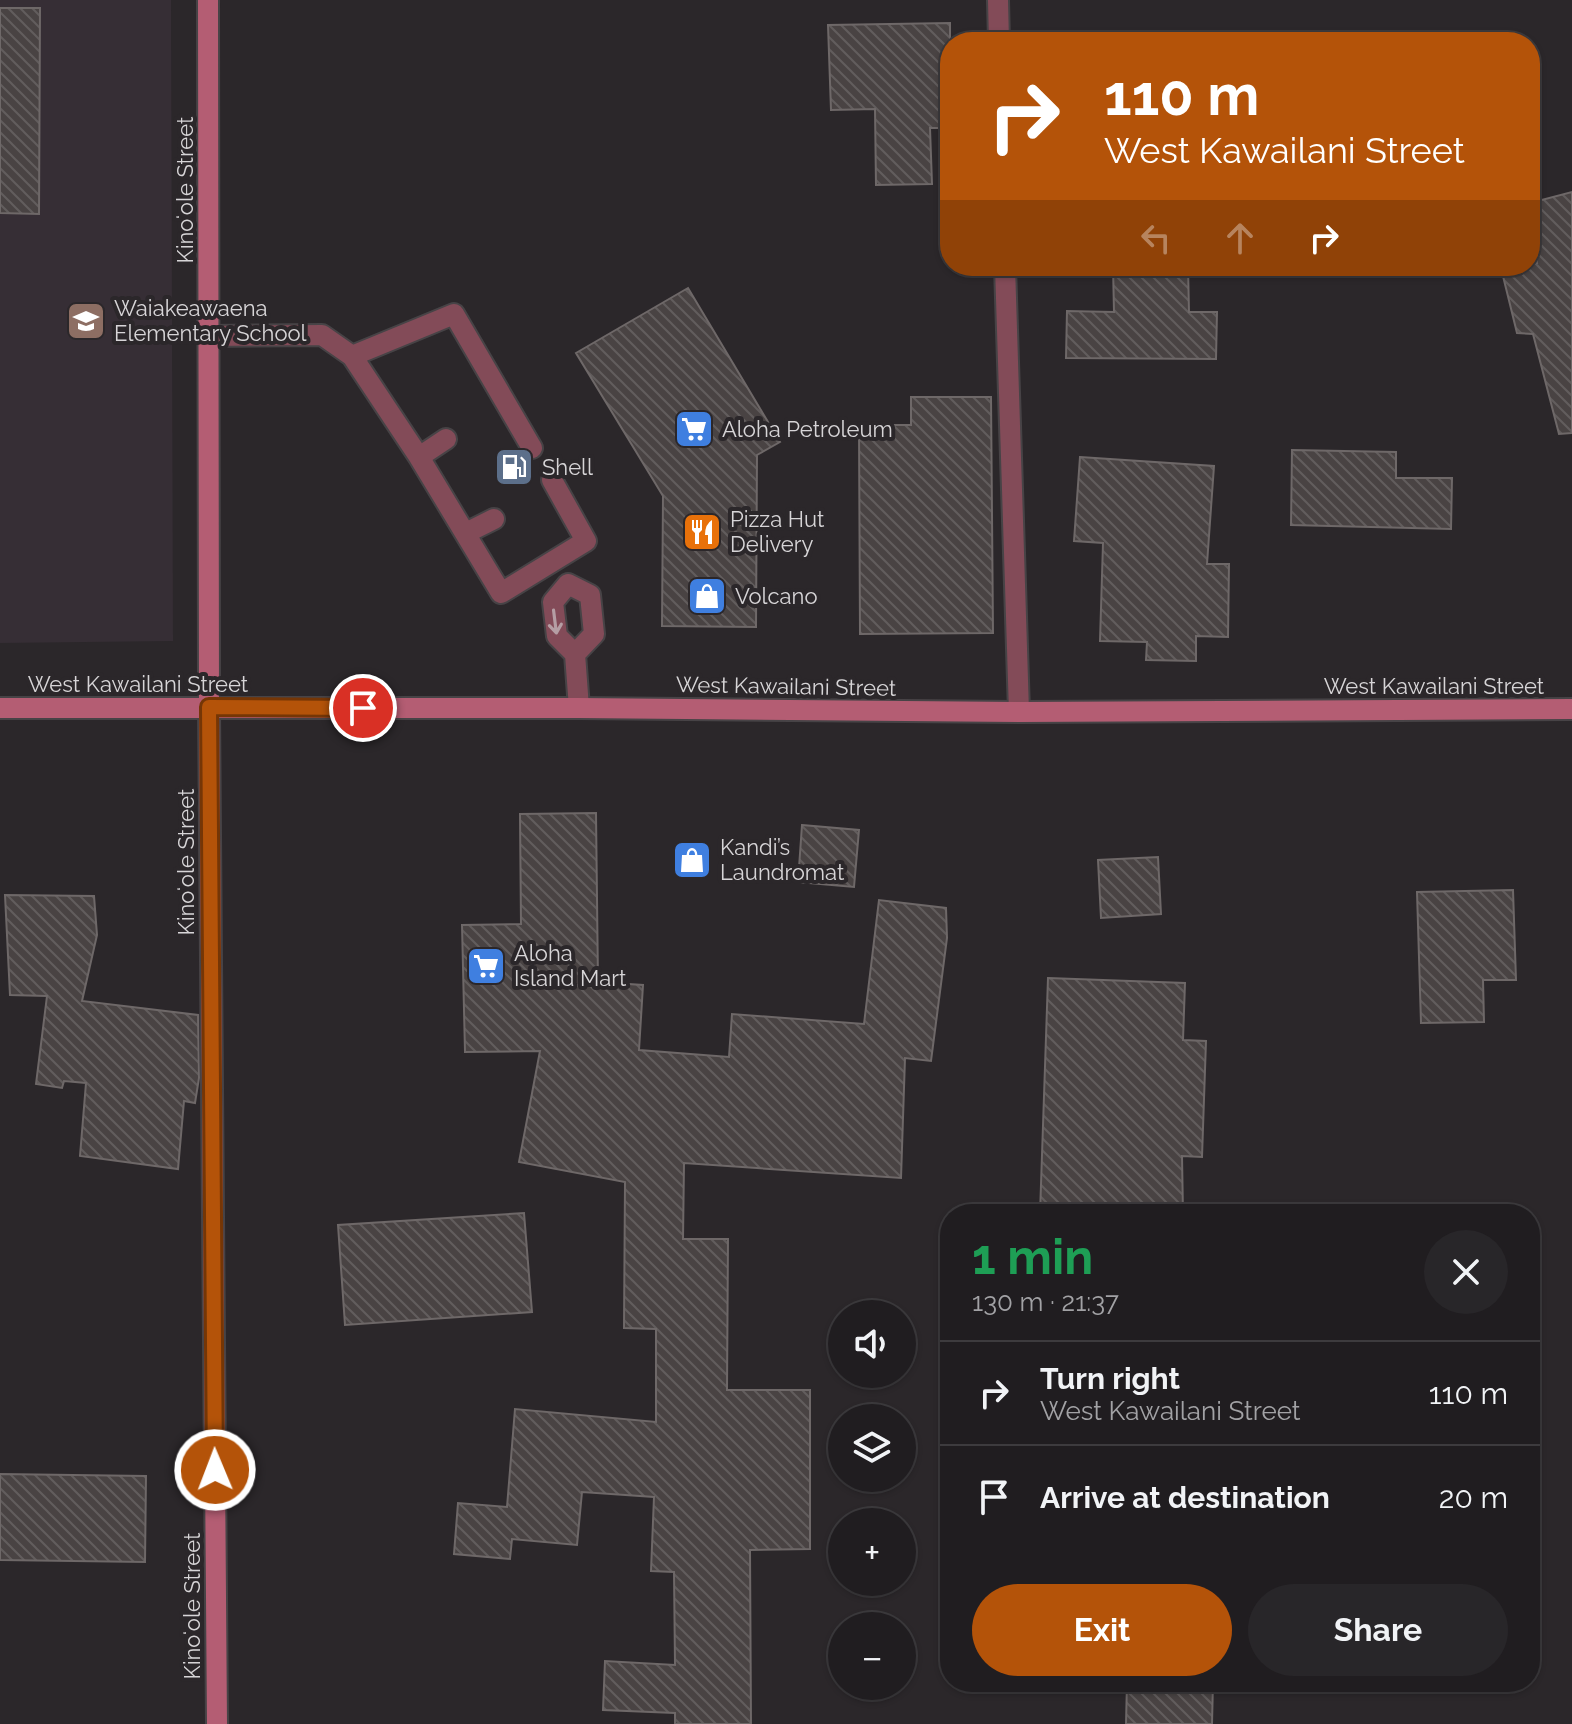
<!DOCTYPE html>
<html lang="en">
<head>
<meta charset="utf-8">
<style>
  body { margin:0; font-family:Raleway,sans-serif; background:#282629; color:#f1f3f6; height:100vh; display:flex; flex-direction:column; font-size:30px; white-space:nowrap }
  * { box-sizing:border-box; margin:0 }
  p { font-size:26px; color:#a2a2a5 }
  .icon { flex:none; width:44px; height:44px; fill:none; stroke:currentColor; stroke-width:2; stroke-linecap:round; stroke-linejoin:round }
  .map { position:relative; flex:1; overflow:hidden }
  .drawer { position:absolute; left:940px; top:1204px; width:600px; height:488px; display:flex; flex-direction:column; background:#201d20; border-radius:32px; box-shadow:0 2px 6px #0004,0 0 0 2px #3d3b3e }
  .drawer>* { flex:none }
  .top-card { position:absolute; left:940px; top:32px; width:600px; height:244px; border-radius:32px; box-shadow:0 2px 6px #0004,0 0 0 2px #3d3b3e; background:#b45309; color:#fff; overflow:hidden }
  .fabs { position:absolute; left:828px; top:1300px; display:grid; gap:16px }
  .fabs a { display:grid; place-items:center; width:88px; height:88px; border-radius:50%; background:#201d20; box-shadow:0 2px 6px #0004,0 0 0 2px #3d3b3e; font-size:40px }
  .pin { position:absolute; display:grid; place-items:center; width:68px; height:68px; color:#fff; margin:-34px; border:4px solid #fff; border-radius:50%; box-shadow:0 2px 8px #0007 }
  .me { position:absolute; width:88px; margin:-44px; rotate:359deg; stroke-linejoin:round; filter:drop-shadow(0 0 6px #0008) }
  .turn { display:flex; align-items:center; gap:28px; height:168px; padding:0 32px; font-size:36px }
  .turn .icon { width:104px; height:104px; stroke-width:2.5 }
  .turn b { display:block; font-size:56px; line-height:68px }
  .lanes { display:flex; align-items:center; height:76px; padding:0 32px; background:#0003; justify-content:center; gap:40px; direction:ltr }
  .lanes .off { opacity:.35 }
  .round { display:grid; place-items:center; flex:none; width:84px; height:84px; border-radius:42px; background:#282629 }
  .summary { display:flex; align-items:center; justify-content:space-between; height:136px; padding:0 32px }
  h1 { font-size:48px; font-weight:700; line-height:60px; color:#1e9e55 }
  .button { display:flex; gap:16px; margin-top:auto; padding:16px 32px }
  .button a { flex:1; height:92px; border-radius:48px; background:#b45309; color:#fff; font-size:32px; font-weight:700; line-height:92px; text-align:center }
  .button a+a { background:#282629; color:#f1f3f6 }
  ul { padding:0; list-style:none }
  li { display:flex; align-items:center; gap:24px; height:104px; padding:0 32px; border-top:2px solid #3d3b3e }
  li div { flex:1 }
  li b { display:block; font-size:30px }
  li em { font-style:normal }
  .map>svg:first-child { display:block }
  .built { fill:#362e35 }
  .building { fill:url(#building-back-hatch); stroke:#6e6868; stroke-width:2 }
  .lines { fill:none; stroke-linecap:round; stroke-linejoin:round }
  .lane-casing { stroke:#474346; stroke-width:24 }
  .secondary-casing { stroke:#474346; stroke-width:24 }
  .lane { stroke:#834b58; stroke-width:20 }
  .secondary { stroke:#b45d73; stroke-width:20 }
  .oneway { stroke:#b59ea4 }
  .route-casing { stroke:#753606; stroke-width:20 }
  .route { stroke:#b45309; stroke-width:14 }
  .labels { text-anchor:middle; stroke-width:8; stroke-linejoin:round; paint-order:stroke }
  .street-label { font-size:22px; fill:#d7d5d7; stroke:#2b272a }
  .poi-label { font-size:22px; fill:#d7d5d7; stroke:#2b272a; text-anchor:start }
</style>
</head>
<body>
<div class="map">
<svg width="1572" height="1724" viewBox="0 0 1572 1724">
  <defs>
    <pattern id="building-back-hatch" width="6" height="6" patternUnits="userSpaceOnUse" patternTransform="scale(2)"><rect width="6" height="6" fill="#494343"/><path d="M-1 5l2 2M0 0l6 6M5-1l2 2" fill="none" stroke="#625d5d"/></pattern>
  </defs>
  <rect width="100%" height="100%" fill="#2b272a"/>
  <path class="built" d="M0,0h171l2,641 -173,2z"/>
  <path class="building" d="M0,8h40l-1,206 -39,-1z
    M950,23v105h-20l2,56 -56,1 -1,-76 -44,1 -3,-85z
    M1572,192v241l-13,1 -26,-100 -16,-1 -15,-61 35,-9 -7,-33v-27z
    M1113,266h75l1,46h28l-1,47 -150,-1 1,-47 47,1z
    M688,288l92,154 -23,13 -1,172 -94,-1 1,-130 -87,-143z
    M911,397h80l2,236 -133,1 -1,-209h52z
    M1292,450l104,2v26h56l-1,51 -160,-4z
    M1080,457l134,9 -7,98h22l-1,73 -32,-1v25l-50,-1 1,-18 -47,-1 3,-98 -29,-2z
    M596,813l2,169 45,3 -4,65 90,7 3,-43 132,10 15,-124 67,8 1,30 -16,123 -26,-3 -4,120 -217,-15 -1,76h45l-1,151h83v159l-60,1 1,174h-76v-11l-72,-3 2,-49 70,4 -1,-93 -23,-1 3,-74 -72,-5 -5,53 -65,-6 -2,20 -56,-5 4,-51 49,4 8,-98 141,13v-93l-32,-1 1,-146 -106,-20 21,-111 -75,1 -3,-127 59,-1 -1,-110z
    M802,825l57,5 -5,57 -56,-5z
    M1158,857l3,57 -60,4 -3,-58z
    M1513,890l3,90h-33l1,42 -63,1 -4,-131z
    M5,895l89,1 3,39 -15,66 116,14 1,63 -4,25 -11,-2 -6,68 -98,-13 6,-73 -22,-2 -2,7 -26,-4 11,-88 -37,-1z
    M1048,978l137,5 -2,57 23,1 -4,116 -20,-1 1,58h-143z
    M524,1213l8,99 -187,13 -7,-100z
    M0,1474l146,2 -1,86 -145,-2z
    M1127,1682h86l-1,42h-86z"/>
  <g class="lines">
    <g class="lane-casing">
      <path id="lane" d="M998,0l1,42
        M1005,266l14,446
        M210,336l112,-1 30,21 102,-42 78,134
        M352,356l67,101 82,136 85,-52 -34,-61
        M419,457l27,-18
        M466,533l28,-14
        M575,654l19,-20 -4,-39 -22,-11 -15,18 4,34 18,18 4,54"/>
    </g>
    <g class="secondary-casing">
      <path id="secondary" d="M208,0l1,707 8,1017
        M0,708h579l440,4 553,-3"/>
    </g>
    <use href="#lane" class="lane"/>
    <use href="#secondary" class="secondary"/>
  </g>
  <defs><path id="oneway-shaft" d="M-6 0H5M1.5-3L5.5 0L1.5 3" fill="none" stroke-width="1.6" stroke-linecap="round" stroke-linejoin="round" transform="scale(2)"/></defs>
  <use class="oneway" href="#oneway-shaft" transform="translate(555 622) rotate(83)"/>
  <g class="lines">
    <g class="route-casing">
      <path id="route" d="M215,1470l-6,-763 154,1"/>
    </g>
    <use href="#route" class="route"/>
  </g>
  <defs>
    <g id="school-square" transform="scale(2)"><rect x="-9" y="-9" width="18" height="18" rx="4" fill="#8d6e63" stroke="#2b272a"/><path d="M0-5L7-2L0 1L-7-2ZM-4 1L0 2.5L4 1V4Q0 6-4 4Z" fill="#fff"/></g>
    <g id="supermarket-square" transform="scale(2)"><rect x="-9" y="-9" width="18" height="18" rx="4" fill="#3f7fe0" stroke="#2b272a"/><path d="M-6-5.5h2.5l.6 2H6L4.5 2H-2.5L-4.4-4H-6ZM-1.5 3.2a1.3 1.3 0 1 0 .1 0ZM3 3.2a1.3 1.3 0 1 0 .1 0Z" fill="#fff"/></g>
    <g id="fuel-square" transform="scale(2)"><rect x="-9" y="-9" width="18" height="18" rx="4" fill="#5c6f8a" stroke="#2b272a"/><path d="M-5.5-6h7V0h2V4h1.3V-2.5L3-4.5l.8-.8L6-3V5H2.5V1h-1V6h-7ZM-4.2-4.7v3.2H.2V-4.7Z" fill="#fff"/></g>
    <g id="restaurant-square" transform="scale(2)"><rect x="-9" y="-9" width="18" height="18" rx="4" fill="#e8710a" stroke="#2b272a"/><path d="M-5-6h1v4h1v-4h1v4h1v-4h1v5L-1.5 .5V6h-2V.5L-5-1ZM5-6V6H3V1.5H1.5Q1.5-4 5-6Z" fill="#fff"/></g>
    <g id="shop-square" transform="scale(2)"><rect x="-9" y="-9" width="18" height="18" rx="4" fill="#3f7fe0" stroke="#2b272a"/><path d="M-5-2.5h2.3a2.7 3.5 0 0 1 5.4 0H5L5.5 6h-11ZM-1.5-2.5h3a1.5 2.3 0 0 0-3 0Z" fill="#fff"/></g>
  </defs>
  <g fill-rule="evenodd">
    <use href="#school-square" x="86" y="321"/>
    <use href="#supermarket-square" x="694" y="429"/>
    <use href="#fuel-square" x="514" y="467"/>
    <use href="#restaurant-square" x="702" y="532"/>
    <use href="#shop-square" x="707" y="596"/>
    <use href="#shop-square" x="692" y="860"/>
    <use href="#supermarket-square" x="486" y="966"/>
  </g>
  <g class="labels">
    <g class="street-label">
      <text transform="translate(185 190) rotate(-90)" y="8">Kinoʻole Street</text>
      <text x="138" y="692">West Kawailani Street</text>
      <text transform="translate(786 686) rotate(1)" y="8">West Kawailani Street</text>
      <text x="1434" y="694">West Kawailani Street</text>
      <text transform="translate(186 862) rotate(-90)" y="8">Kinoʻole Street</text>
      <text transform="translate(192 1606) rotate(-90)" y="8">Kinoʻole Street</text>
    </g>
    <g class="poi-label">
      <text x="114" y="316">Waiakeawaena<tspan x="114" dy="25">Elementary School</tspan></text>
      <text x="722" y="437">Aloha Petroleum</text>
      <text x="542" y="475">Shell</text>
      <text x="730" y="527">Pizza Hut<tspan x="730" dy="25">Delivery</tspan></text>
      <text x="735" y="604">Volcano</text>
      <text x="720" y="855">Kandi’s<tspan x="720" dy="25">Laundromat</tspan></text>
      <text x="514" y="961">Aloha<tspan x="514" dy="25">Island Mart</tspan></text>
    </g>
  </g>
</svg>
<div class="fabs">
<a><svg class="icon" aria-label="sound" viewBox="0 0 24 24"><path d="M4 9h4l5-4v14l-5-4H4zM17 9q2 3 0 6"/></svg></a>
<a><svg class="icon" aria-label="layers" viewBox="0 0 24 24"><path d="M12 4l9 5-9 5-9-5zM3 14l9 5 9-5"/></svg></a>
<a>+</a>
<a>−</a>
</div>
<div class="pin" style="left:363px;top:708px;background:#d93025"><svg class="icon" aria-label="arrive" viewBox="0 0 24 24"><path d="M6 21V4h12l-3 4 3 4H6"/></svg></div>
<svg class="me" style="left:215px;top:1470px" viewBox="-20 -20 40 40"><circle r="17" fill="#b45309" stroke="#fff" stroke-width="3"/><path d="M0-11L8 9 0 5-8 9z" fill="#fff"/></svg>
<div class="top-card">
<div class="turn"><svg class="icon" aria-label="right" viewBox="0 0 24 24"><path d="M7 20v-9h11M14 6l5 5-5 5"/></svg><div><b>110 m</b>West Kawailani Street</div></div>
<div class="lanes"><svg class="icon off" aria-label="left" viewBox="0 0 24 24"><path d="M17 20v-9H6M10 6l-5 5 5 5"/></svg><svg class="icon off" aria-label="ahead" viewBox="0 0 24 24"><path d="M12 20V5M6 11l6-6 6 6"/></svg><svg class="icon" aria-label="right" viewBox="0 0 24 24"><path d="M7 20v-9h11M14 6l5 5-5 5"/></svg></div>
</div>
<section class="drawer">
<div class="summary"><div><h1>1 min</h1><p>130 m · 21:37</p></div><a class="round"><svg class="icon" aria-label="close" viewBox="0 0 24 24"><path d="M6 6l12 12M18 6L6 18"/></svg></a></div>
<ul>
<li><svg class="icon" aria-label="right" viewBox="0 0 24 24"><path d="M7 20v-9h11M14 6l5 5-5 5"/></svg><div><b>Turn right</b><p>West Kawailani Street</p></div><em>110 m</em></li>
<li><svg class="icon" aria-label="arrive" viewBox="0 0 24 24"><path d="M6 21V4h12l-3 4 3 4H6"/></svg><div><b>Arrive at destination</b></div><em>20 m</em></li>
</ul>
<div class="button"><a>Exit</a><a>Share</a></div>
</section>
</div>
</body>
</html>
